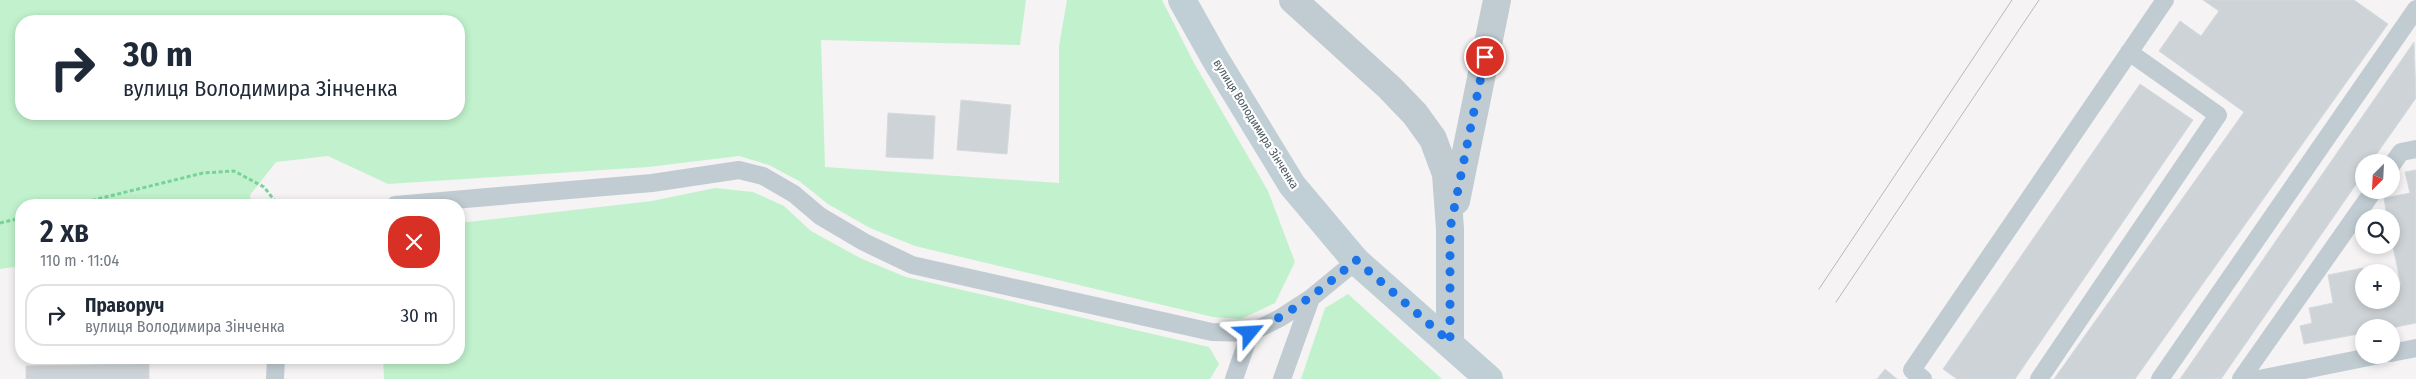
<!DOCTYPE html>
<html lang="uk">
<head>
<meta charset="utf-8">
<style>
  body { margin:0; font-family:"Fira Sans Condensed",sans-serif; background:#f2f2f3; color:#1f2937; height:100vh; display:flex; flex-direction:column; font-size:19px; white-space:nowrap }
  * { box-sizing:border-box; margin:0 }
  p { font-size:16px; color:#747a83 }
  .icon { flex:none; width:28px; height:28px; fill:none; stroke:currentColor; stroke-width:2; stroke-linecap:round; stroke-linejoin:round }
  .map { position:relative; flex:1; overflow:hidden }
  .side { position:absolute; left:15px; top:199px; width:450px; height:165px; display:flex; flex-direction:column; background:#fff; border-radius:20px; box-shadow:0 2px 8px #0003 }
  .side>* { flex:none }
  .guide { position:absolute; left:15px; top:15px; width:450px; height:105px; border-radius:20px; box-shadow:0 2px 8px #0003; background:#fff; color:#1f2937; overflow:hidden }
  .needle { width:32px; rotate:204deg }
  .buttons { position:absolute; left:2355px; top:154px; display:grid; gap:10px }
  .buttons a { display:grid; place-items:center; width:45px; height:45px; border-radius:50%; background:#fff; box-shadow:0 2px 8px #0003; font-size:25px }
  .pin { position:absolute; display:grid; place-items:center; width:42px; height:42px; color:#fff; margin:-21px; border:2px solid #fff; border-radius:50%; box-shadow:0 1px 5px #0007 }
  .me { position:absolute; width:55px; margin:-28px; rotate:63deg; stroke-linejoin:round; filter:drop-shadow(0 0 4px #0008) }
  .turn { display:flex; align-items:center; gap:18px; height:105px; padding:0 25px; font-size:22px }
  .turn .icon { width:65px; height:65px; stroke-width:2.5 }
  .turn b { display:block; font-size:35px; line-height:42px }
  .round { display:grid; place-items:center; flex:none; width:52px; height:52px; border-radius:20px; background:#f2f2f3 }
  .head { display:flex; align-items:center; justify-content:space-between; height:85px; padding:0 25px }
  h1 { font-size:30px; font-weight:600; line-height:38px }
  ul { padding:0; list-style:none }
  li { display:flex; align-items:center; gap:15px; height:62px; margin:0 10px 8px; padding:0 15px; border:2px solid #e0e1e3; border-radius:20px }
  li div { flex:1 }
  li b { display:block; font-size:19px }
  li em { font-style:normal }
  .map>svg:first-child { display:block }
  .green { fill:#c1f2cd; fill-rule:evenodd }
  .building { fill:#ced3d7; stroke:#d6dade }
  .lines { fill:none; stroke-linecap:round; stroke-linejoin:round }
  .path { stroke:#77d399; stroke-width:3; stroke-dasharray:4 2.5; stroke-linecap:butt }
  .service { stroke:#c0ccd2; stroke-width:18 }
  .minor { stroke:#c0ccd2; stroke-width:28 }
  .secondary { stroke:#c0ced6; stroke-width:28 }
  .tram { stroke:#b4b9bd; stroke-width:1 }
  .route { stroke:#1a73e8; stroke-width:9; stroke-dasharray:0 16.2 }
  .labels { text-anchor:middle; stroke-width:4.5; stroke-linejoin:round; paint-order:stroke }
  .street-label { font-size:12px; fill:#495961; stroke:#fff }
</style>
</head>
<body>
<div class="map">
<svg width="2416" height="379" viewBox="0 0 2416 379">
  <rect width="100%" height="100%" fill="#f5f3f3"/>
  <path class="green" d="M0,0h1026l-6,45 -199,-5 4,127 234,16v-137l8,-46h95l32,63 74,128 27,71 -20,41 -34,16 -28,-2 -298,-71 -45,-18 -42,-24 -29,-23 -30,-16 -30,-9 -91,11 -260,17 -60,-28 -52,6 -26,33 1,10h-230v61l-21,3zM21,21h438v93h-438z
    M715,188l38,4 31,14 27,25 49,27 46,19 303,70 10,17 -9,15h-826l-1,-21h76v-135l193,-22z
    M1348,294l94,85h-141l24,-71z"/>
  <path class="building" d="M2203,0h151l34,24 -253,355h-81l190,-267 -85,-61 21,-30 21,15 18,-25z
    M2414,42l2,56 -45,64h-7v11l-143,206h-41z
    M2140,84l53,36 -178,259h-58l-14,-10z
    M961,100l50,5 -4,49 -50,-4z
    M888,113l47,3 -2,43 -47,-2z
    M2416,170v153l-25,5h-27v5l-60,11 -4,-18 12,-3 -3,-15 24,-5 -5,-28 35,-7 1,32h27v-13l10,-2 -10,-48v-19h-4l-3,-20 26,-5 -5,-21z
    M149,364v15h-123v-13z
    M1885,369l12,10h-20z"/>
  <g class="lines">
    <path class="path" d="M73,205l130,-32 31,-2 30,16 14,18
      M0,223l21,-5"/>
    <path class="service" d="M2391,166l10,-14 15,-3
      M395,205l257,-22 87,-13 24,6 31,18 26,22 44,26 48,23 300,67 38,1 30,-15 31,-20
      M2391,353l25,-5
      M275,379l1,-21
      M1234,379l16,-46
      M1282,379l29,-81 45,-37
      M1923,379l-11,-9 253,-370
      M2039,379l179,-264 -89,-63
      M2160,379l256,-370
      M2241,379l133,-189
      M2259,379l120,-24"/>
    <path class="minor" d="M1293,0l97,88 25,26 18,25 13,35 4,55v113
      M1456,201l41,-201"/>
    <path class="secondary" d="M1182,0l32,57 78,128 64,76 133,118"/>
    <path class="tram" d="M1819,289l193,-289
      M1836,302l203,-302"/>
  </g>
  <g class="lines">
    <path class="route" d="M1250,333c43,-21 70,-42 106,-73l94,82v-113l35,-172"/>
  </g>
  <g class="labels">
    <g class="street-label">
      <text transform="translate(1256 124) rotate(58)" y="4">вулиця Володимира Зінченка</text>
    </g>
  </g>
</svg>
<div class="buttons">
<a><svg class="needle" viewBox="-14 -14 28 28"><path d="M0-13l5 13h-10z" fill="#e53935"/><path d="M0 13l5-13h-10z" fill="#747a83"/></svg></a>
<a><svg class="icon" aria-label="search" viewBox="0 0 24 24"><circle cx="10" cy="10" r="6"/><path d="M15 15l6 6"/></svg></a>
<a>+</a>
<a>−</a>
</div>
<div class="pin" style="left:1485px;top:57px;background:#d93025"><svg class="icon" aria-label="arrive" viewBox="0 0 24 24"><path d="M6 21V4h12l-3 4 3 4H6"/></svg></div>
<svg class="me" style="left:1250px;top:333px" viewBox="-20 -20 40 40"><path d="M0-17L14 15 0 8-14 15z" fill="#1a73e8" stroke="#fff" stroke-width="4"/></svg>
<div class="guide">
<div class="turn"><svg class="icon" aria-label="right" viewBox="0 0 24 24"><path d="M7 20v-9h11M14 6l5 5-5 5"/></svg><div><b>30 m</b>вулиця Володимира Зінченка</div></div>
</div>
<section class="side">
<div class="head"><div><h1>2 хв</h1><p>110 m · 11:04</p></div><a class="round" style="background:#d93025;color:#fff"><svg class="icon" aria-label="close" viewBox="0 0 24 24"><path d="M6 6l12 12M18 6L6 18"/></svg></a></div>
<ul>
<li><svg class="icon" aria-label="right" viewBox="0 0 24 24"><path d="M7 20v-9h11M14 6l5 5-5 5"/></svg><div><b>Праворуч</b><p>вулиця Володимира Зінченка</p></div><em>30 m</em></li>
</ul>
</section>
</div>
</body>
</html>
